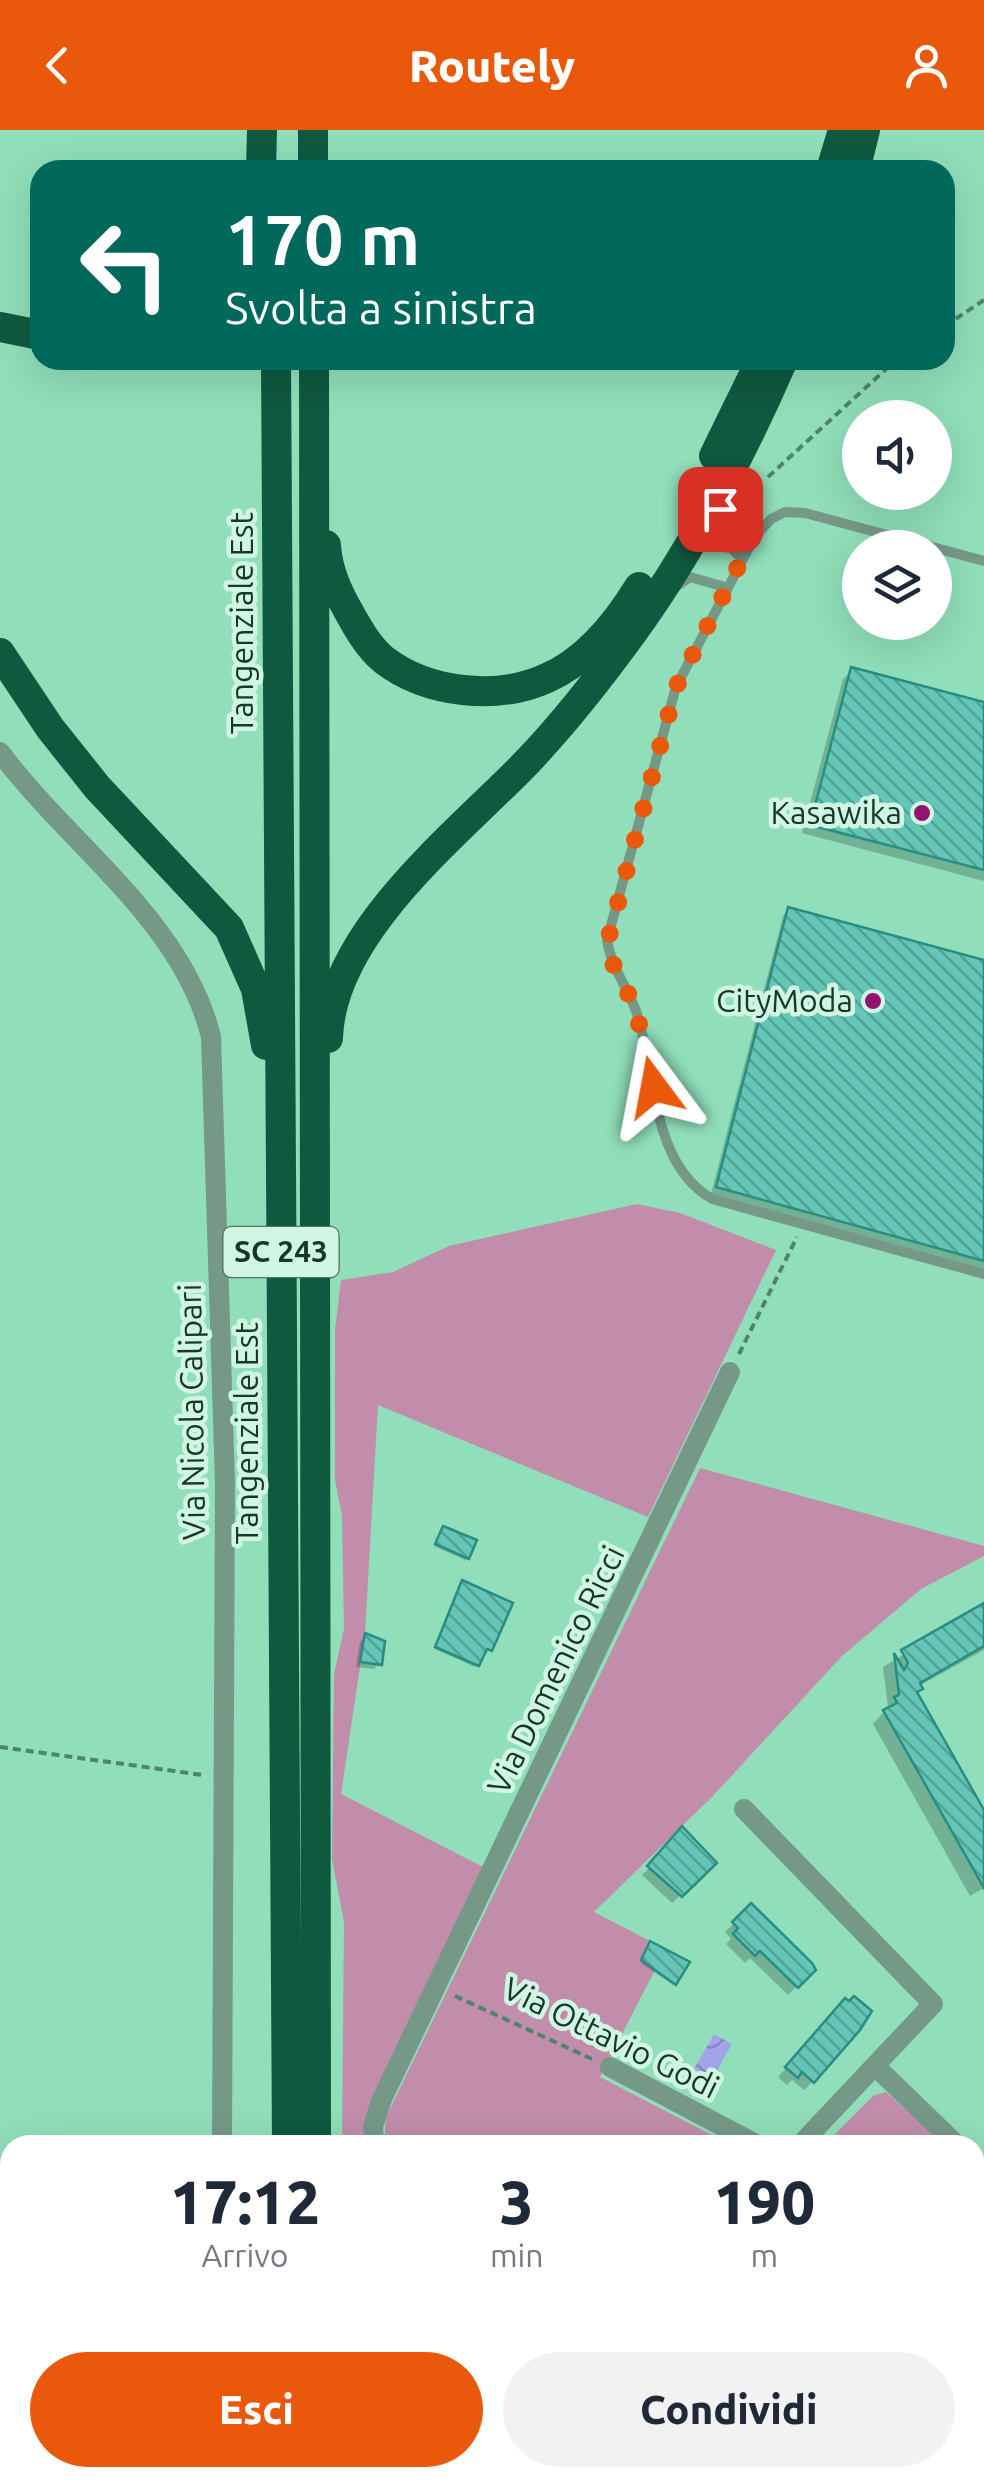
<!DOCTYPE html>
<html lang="it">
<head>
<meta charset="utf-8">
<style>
  body { margin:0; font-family:Ubuntu,sans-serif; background:#f2f2f3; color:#1f2937; height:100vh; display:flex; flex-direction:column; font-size:38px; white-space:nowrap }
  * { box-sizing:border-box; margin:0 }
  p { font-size:32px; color:#747a83 }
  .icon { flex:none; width:55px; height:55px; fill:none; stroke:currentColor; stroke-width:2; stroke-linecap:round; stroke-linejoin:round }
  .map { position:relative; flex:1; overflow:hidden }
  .sheet { position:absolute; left:0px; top:2005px; width:985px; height:352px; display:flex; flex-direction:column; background:#fff; border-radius:30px 30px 0 0; box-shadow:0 10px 40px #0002 }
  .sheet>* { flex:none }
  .hud { position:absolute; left:30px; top:30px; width:925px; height:210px; border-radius:30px; box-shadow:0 10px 40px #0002; background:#00695c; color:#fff; overflow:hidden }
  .tools { position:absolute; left:842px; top:270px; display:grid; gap:20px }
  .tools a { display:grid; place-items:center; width:110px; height:110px; border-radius:50%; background:#fff; box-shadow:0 10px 40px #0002; font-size:50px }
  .pin { position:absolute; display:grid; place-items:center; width:85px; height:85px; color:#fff; margin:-42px; border-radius:20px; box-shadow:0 5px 15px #0006 }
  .me { position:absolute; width:110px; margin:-55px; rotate:347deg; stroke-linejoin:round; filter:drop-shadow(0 0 8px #0008) }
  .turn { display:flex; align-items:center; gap:35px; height:210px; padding:0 30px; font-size:45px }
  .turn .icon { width:130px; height:130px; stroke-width:2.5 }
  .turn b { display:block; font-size:70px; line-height:85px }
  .eta { display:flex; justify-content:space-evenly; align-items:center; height:170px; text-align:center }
  .eta b { font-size:60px; font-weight:800; line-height:70px }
  .cta { display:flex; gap:20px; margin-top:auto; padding:20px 30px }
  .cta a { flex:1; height:115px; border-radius:60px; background:#ea580c; color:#fff; font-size:40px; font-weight:800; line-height:115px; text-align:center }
  .cta a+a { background:#f2f2f3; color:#1f2937 }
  header { display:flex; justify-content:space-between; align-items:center; height:130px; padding:0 30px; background:#ea580c; color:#fff; font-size:45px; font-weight:800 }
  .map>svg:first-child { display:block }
  .green { fill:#c18dab }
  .water { fill:url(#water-waves) }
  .shadow { fill:#0003 }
  .building { fill:url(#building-back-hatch); stroke:#278e82; stroke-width:2.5 }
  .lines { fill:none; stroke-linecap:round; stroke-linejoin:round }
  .path { stroke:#4e846b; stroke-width:4; stroke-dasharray:8 5; stroke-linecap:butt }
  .lane { stroke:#759887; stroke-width:10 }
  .street { stroke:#759887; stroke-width:20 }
  .highway { stroke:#0f593f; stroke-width:30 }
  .route { stroke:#ea580c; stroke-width:18; stroke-dasharray:0 32.4 }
  .poi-dot { fill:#93136e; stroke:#d0f6e3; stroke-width:4 }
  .labels { text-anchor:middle; stroke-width:9; stroke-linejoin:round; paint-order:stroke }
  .shield { fill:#d0f6e3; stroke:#4e7061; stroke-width:2.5 }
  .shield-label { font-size:30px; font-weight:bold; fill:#163729 }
  .street-label { font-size:32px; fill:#163729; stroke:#d0f6e3 }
  .poi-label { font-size:32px; fill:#163729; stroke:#d0f6e3; text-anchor:end }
</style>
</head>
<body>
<header><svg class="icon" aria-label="back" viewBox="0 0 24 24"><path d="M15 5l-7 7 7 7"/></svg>Routely<svg class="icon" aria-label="person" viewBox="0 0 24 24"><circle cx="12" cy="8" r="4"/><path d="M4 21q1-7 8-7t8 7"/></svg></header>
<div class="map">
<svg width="984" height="2356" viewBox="0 0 984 2356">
  <defs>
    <pattern id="water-waves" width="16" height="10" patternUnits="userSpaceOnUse" patternTransform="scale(2.5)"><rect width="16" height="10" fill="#a3a3ea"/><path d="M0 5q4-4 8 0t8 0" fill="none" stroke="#8486be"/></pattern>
    <pattern id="building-back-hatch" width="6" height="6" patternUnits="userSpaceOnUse" patternTransform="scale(2.5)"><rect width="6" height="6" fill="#65c5b7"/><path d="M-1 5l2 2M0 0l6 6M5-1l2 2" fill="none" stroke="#52a195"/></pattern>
  </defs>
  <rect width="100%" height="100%" fill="#90deba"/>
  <path class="green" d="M637,1074l43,9 96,37 -128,267 -270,-112 -13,228 -24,161 142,73 -118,255 -1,23h-22l2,-223 -12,-63 2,-185 10,-45 -2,-113 -7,-36v-150l6,-50 52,-8 56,-26z
    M700,1338l284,78v10l-63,33 -79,67 -130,141 -118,115 56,29 6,27 -56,109 131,68h-347l2,-28z
    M886,1962l59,53h-121l50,-50z
    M984,2186v97l-9,7v-98z
    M984,2319v37h-50l12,-8h29v-22z
    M652,2348h56l18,8h-57z
    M770,2348h128l-12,8h-96z"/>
  <path class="water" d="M714,1904l18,10 -20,35 -18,-10z"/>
  <path class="shadow" d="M852,540l132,35v176l-182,-48 41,-154z
    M789,780l195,52v307l-273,-75 72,-278z
    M442,1401l25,27 -2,2 -31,-14z
    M460,1455l30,64 -6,1 -9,17 -40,-18z
    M984,1476v44l-65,36 -4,8 69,126v68l-14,8 -97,-172 15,-17 -5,-40z
    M366,1506l13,27 -5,6 -18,-2 4,-25z
    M667,1720l46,13 -41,40 -30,-28z
    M751,1776l61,64 -24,25 -38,-37 -5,5 -19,-19 5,-5 -6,-7z
    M649,1816l25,37 -1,2 -32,-22z
    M837,1880l-24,71 -9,9 -12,-10 -5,5 -9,-8z"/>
  <path class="building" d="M851,537l133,35v168l-174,-45z
    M788,777l196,53v301l-268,-74z
    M443,1396l34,14 -8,19 -34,-15z
    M462,1450l51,23 -21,48 -5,-2 -8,17 -44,-19z
    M984,1473v43l-64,37 3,6 -6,3 67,118v78l-101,-178 14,-7 -3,-6 5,-2 -5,-42 10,17 4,-7 -7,-13z
    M365,1503l20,8 -3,24 -22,-3z
    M682,1696l35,37 -35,34 -35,-31z
    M751,1773l61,60 4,7 -18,18 -38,-37 -5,5 -22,-22 5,-6 -6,-6z
    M650,1811l40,21 -14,23 -35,-25z
    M854,1866l18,15 -12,19 -46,53 -12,-11 -4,6 -13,-11 60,-69 4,3z"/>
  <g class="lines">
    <path class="path" d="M945,196l39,-26
      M768,347l128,-117
      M739,1224l58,-117
      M0,1617l203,28
      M455,1866l137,63"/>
    <path class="lane" d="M719,384l2,24 21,21
      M984,431l-179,-48 -20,-1 -14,7 -17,19 -78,149 -69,253c4,27 20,46 29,71 21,62 14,152 76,188l272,75
      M674,458l16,-11 35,10
      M0,2332l7,24"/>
    <path class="street" d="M0,622c70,94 183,169 211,285l14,446 -3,662
      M744,1679l189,195 -133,141
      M875,1936l82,79
      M610,1937l148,78
      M374,2015l-1,-19 9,-27 348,-727
      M975,2032l9,9
      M0,2061l10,5
      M975,2309l9,-6
      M740,2348l19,8
      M225,2356v-8
      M909,2356l12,-8"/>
    <path class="highway" d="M313,0v40
      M261,40l1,-40
      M831,40l12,-40
      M855,40l10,-40
      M0,197l40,8
      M276,230l11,1785
      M314,230l2,1785
      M714,326l47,-96
      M326,415c1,20 9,41 18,58 11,20 22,42 40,57 43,33 113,41 163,18 39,-17 70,-55 92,-91
      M0,523l50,75 47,59 132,141 27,61 10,56
      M328,908c3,-107 131,-205 200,-277 37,-39 73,-85 105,-129 60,-83 109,-178 150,-272
      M289,2348v8
      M317,2348v8
      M569,2348l15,8
      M623,2348l16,8
      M401,2356l16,-8"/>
  </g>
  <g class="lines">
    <path class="route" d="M654,957l-19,-80 -25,-49 -2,-18 68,-253 66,-128 -21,-21 -1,-29"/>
  </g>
  <g class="poi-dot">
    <circle cx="922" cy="683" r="10"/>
    <circle cx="873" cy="871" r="10"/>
  </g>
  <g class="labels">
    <rect class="shield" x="223.5" y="1097" width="115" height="50" rx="8"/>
    <g class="shield-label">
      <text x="281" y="1132">SC 243</text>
    </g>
    <g class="street-label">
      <text transform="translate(242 493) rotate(-90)" y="11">Tangenziale Est</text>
      <text transform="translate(192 1282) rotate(-91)" y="11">Via Nicola Calipari</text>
      <text transform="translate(247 1303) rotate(-90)" y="11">Tangenziale Est</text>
      <text transform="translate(556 1540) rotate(-64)" y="11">Via Domenico Ricci</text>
      <text transform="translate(611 1908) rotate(26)" y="11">Via Ottavio Godi</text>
    </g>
    <g class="poi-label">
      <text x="902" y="694">Kasawika</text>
      <text x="853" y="882">CityModa</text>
    </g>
  </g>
</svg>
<div class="tools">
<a><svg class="icon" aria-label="sound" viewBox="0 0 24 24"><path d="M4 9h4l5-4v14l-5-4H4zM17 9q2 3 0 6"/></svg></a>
<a><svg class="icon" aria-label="layers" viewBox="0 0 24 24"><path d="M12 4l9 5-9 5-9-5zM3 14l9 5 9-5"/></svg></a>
</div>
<div class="pin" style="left:720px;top:379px;background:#d93025"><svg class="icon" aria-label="arrive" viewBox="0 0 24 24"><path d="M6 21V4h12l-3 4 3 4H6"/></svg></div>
<svg class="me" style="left:654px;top:957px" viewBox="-20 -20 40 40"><path d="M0-17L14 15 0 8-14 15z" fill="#ea580c" stroke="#fff" stroke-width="4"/></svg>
<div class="hud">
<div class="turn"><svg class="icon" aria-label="left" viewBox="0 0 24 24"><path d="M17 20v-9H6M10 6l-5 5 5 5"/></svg><div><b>170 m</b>Svolta a sinistra</div></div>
</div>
<section class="sheet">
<div class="eta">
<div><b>17:12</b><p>Arrivo</p></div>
<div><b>3</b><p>min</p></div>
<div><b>190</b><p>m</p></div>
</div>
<div class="cta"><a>Esci</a><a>Condividi</a></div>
</section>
</div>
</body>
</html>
